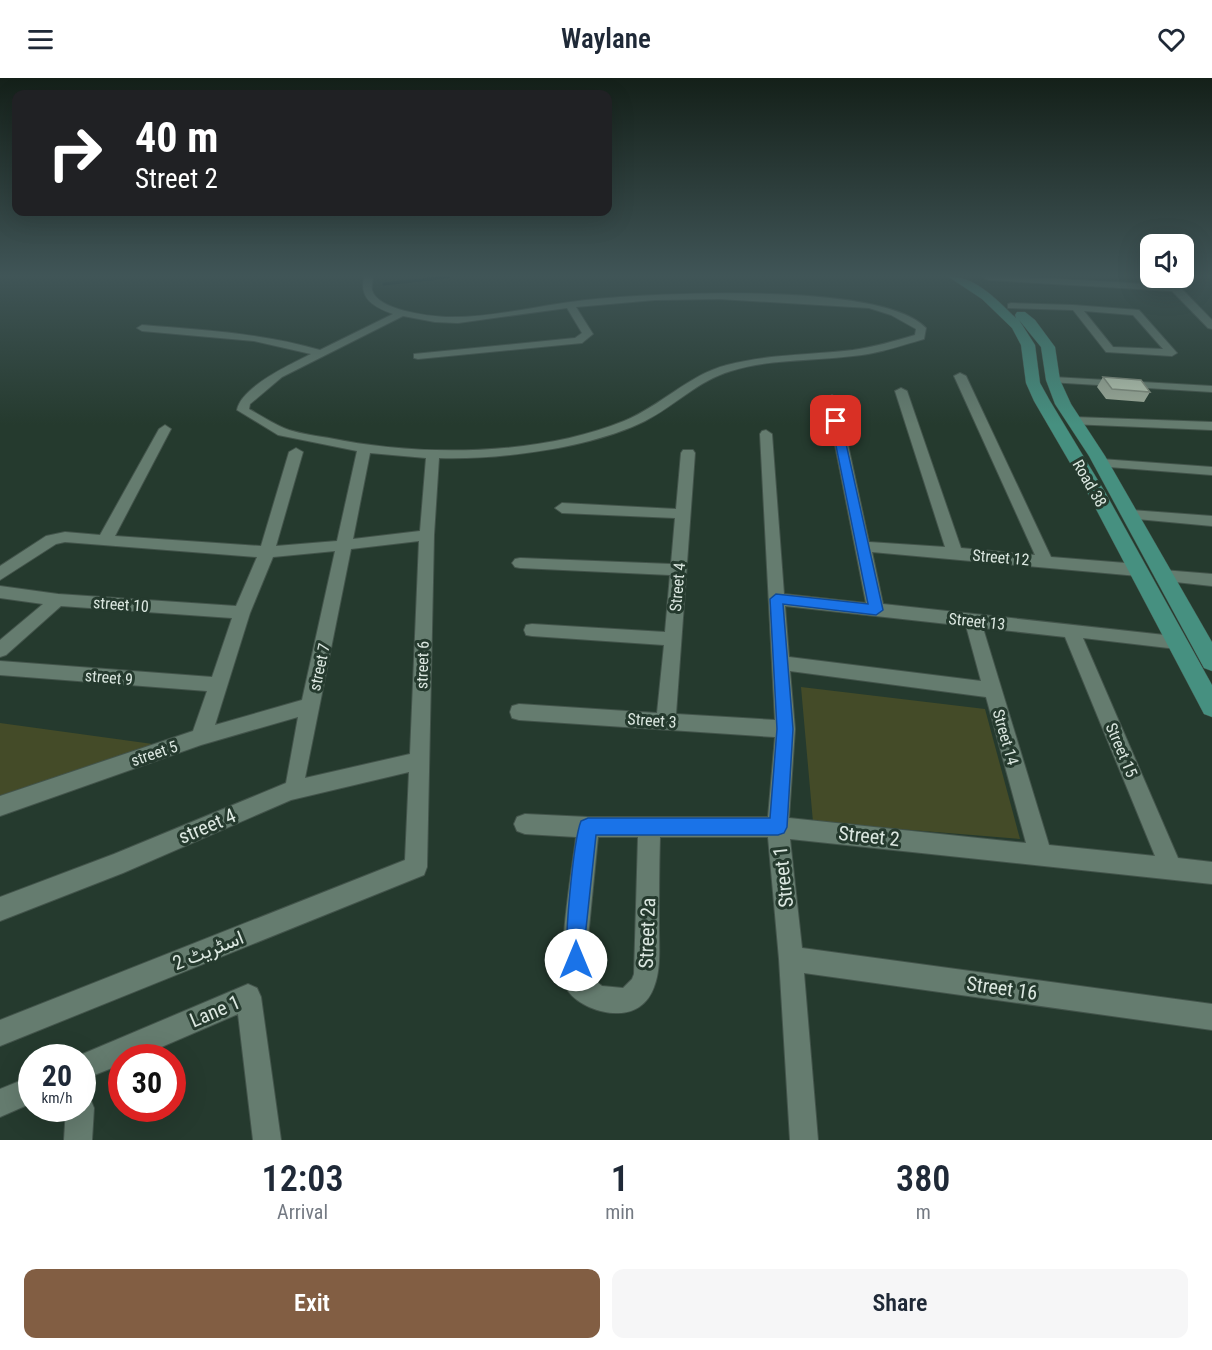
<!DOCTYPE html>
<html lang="en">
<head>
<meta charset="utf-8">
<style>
  body { margin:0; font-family:"Roboto Condensed",Vazirmatn,sans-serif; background:#f6f6f7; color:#1f2937; height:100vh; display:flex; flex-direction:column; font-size:22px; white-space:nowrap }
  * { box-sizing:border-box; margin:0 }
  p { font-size:20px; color:#747a83 }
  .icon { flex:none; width:33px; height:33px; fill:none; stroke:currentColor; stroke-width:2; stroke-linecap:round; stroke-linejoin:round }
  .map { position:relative; height:1062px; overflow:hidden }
  .side { display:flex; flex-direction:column; background:#fff; flex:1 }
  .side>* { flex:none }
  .guide { position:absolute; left:12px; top:12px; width:600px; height:126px; border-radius:12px; box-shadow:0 6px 24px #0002; background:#202124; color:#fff; overflow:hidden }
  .controls { position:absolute; left:1140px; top:156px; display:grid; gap:12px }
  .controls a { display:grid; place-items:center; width:54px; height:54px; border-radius:12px; background:#fff; box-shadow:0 6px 24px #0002; font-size:30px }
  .speed { position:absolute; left:18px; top:966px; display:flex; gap:12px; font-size:30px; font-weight:700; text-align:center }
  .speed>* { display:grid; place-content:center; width:78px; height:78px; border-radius:50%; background:#fff; box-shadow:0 6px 24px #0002; line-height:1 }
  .speed small { font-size:15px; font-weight:400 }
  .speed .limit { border:9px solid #d22; background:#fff; color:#111 }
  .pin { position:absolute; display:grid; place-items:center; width:51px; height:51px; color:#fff; margin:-26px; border-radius:12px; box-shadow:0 3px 9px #0006 }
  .me { position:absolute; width:66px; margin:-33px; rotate:0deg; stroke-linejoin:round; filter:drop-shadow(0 0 4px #0008) }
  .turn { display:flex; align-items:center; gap:21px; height:126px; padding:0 24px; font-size:27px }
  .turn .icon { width:78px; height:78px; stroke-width:2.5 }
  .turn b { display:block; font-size:42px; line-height:51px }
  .eta { display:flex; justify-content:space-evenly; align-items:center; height:102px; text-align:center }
  .eta b { font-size:36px; font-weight:600; line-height:42px }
  .button { display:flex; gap:12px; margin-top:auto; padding:12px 24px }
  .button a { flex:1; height:69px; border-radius:12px; background:#825e43; color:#fff; font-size:24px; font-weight:600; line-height:69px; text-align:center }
  .button a+a { background:#f6f6f7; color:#1f2937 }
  header { display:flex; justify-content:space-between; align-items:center; height:78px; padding:0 24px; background:#fff; font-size:27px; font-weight:600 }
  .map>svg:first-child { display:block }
  .green { fill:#444b28 }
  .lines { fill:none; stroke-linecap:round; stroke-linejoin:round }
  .stream { stroke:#031e20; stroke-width:3 }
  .minor-casing { stroke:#43544b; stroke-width:2 }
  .major-casing { stroke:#43544b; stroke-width:1 }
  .minor { fill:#657c6f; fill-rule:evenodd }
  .major { fill:#469080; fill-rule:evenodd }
  .wall { fill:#9fad9b }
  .building { fill:#b9c9b4; stroke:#828d7e; stroke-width:1.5 }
  .route { fill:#1a73e8; stroke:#114b97; stroke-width:1.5 }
  .labels { text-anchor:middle; stroke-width:6; stroke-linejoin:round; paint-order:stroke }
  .street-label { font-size:16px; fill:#dbe7e0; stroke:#253a2e }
  .near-street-label { font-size:20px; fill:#dbe7e0; stroke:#253a2e }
</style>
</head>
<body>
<header><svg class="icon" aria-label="menu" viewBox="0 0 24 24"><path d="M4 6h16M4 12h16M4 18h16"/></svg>Waylane<svg class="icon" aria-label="heart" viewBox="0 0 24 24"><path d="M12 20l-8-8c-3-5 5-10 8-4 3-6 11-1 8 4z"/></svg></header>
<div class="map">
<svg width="1212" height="1062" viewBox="0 0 1212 1062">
  <rect width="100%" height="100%" fill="#253a2e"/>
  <path class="green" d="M801,609l184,22 35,130 -207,-17z
    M0,645l160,22 -160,51z"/>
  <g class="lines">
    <path class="stream" d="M384,206l64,-7"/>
    <g class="minor-casing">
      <path id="minor" d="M364,199h9c0,4 -2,9 -1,13 5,20 56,26 74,27 47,1 94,-12 140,-17 66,-7 296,-19 340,28l-2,11c-24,7 -47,15 -71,17 -41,5 -83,3 -122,15 -34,10 -56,35 -86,50 -54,27 -146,39 -206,37l-5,77 -7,332 -3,8 -424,171v-26l405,-160 4,-88 -118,28 -168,73 -123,48v-24l114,-43 172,-71 12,-66 -97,28 -201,71v-20l193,-65 14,-40 -207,-16v-14l212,16 20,-59 -171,-12 -55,49 -6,2v-17l43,-36 -43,-6v-12l58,8 178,12 21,-49 -192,-15 -9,2 -56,36v-14l46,-30 19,-4 35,3 59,-106 6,-4 6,4 -56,107 146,10 28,-94 7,-4 7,4 -27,94 61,-5 20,-90 -79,-16 -41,-25c4,-23 54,-46 74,-56l-57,-13 -112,-10 -5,-3 5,-3c60,5 120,8 178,25l73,-36c-19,-7 -34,-15 -29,-37zM719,221l150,9 22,7 25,14 -1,6c-20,6 -41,12 -62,15 -42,5 -85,4 -126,15 -39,10 -66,41 -103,56 -86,35 -205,36 -295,17 -13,-2 -27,-4 -40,-8 -14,-5 -27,-14 -40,-21l1,-5 32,-27 121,-61 32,6 23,1 109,-15 15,25 -7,5 -161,16v4l4,1 164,-16 11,-9 -17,-27 79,-7zM370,375l56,5 -6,73 -67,8zM419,463l-9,213 -105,24 46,-229zM335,473l-33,149 -87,25 35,-112 23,-56z
        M983,199h45l138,8 -2,-3 5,-3 10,7 33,34v9l-4,-1 -36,-37 -184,-11z
        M1011,225l62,2 66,5 38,43 -5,3 -66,-4 -33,-42 -65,-2v-4zM1084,233l49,4 30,34 -50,-2z
        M960,295l6,3 85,181 87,7 6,2 2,4 -2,4 -6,2 -266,-24 11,52 300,33 3,5 -3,5 -6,2 -94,-11 95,220 34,4v22l-422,-45 12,109 410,56v26l-408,-57 14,167h-28l-11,-181 -11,-122h-108c-1,31 -1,61 -1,92 0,19 2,40 -5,58 -6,17 -20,27 -38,26 -16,0 -38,-8 -48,-22 -14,-21 5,-126 8,-154l-51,-3 -8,-3 -3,-7 3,-7 8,-3 63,3h180l7,-80 -256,-17 -7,-2 -2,-6 2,-6 7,-2 138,9 7,-68 -132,-9 -6,-1 -2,-5 2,-5 6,-1 133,8 5,-57 -150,-7 -5,-1 -3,-4 3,-4 5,-1 151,6 4,-46 -113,-5 -7,-5 7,-5 114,6 5,-56 2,-3h10l2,3 -19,261 99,6 -15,-286 2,-3 4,-1 6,4 12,160 82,9 -40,-204 6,-4 6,4 31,143 76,5 -50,-156 6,-3 6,3 54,157 74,7 -81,-179zM785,528l181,20 15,55 -192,-24zM983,550l82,9 90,219 -106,-11zM790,593l196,26 40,146 -237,-25 6,-89zM598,759h40l-4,137 -2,5 -9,9 -21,-2 -13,-10 -1,-38z
        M1053,299l159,9v6l-163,-10v-4z
        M1074,339l138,5v8l-142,-6 -2,-3z
        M1101,381l111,8v8l-116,-9 -2,-3 2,-3z
        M1131,432l81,6v10l-86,-8 -2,-3 2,-3z
        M1163,492l49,4v12l-55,-6 -2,-4 2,-4z
        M248,906l9,4 4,9 20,143h-28l-15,-126 -102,44h-14v6l-40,16v-22h-9z
        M32,998v27l-32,14v-28z
        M82,1017l8,3 4,10 -2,32h-28l2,-32h16z"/>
    </g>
    <g class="major-casing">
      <path id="major" d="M949,199c26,-2 49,24 67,41l-1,-3 2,-3h8l10,8 20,27 5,33 11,24 34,52 107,186v29l-8,-3 -115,-212 -34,-52 -9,-24 -5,-33 -22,-27 16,25 5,38 10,18 55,91 107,193v32l-8,-3 -117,-222 -53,-91 -8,-18 -5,-38 -9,-17 -30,-29z"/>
    </g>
    <use href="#minor" class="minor"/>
    <use href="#major" class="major"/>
  </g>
  <path class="wall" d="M1103,299l47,15 -6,10 -38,-3 -9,-12z"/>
  <path class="building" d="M1103,299l38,3 9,12 -38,-3z"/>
  <linearGradient id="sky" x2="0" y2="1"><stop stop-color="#142019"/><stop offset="0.57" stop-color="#405557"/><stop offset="1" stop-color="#405557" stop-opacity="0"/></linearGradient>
  <rect width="1212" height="347" fill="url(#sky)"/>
  <path class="route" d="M833,340l8,3 42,189 -7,5 -93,-11 10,125 -6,98 -3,6 -6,2h-182l-11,103 2,22 -3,7 -8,3 -7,-3c-7,-17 5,-128 12,-146l7,-3h182l7,-89 -7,-130 6,-5 92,10 -37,-183z"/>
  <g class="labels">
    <g class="street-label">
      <text transform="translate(1090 405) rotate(60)" y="6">Road 38</text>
      <text transform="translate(1001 479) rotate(5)" y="6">Street 12</text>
      <text transform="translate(677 509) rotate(-85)" y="6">Street 4</text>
      <text transform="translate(121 526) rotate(4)" y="6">street 10</text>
      <text transform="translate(977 543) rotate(6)" y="6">Street 13</text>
      <text transform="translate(422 587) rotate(-88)" y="6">street 6</text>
      <text transform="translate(319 589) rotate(-78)" y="6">street 7</text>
      <text transform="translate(109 599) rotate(5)" y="6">street 9</text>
      <text transform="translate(652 642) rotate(4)" y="6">Street 3</text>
      <text transform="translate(1006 659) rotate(74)" y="6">Street 14</text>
      <text transform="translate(1122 672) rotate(67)" y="6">Street 15</text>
      <text transform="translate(154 675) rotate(-19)" y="6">street 5</text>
    </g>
    <g class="near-street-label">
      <text transform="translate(207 748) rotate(-23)" y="7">street 4</text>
      <text transform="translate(869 758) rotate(6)" y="7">Street 2</text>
      <text transform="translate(783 799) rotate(-96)" y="7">Street 1</text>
      <text transform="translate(647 855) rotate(-88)" y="7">Street 2a</text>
      <text transform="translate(208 872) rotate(-22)" y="7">اسٹریٹ 2</text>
      <text transform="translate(1002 910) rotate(8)" y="7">Street 16</text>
      <text transform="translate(215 933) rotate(-23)" y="7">Lane 1</text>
    </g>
  </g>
</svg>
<div class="controls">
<a><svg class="icon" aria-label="sound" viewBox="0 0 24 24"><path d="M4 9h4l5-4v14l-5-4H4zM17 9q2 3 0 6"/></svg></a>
</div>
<div class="speed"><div>20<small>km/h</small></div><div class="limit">30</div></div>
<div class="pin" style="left:836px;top:343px;background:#d93025"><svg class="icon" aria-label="arrive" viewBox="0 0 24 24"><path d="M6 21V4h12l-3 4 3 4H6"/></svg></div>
<svg class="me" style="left:576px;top:882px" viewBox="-20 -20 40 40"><circle r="19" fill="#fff"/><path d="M0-13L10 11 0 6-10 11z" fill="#1a73e8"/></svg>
<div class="guide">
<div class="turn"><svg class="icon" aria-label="right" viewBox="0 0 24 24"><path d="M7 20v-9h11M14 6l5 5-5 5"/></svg><div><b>40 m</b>Street 2</div></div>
</div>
</div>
<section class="side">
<div class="eta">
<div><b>12:03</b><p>Arrival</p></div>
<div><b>1</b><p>min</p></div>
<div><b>380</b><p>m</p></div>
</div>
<div class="button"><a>Exit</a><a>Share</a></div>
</section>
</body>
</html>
